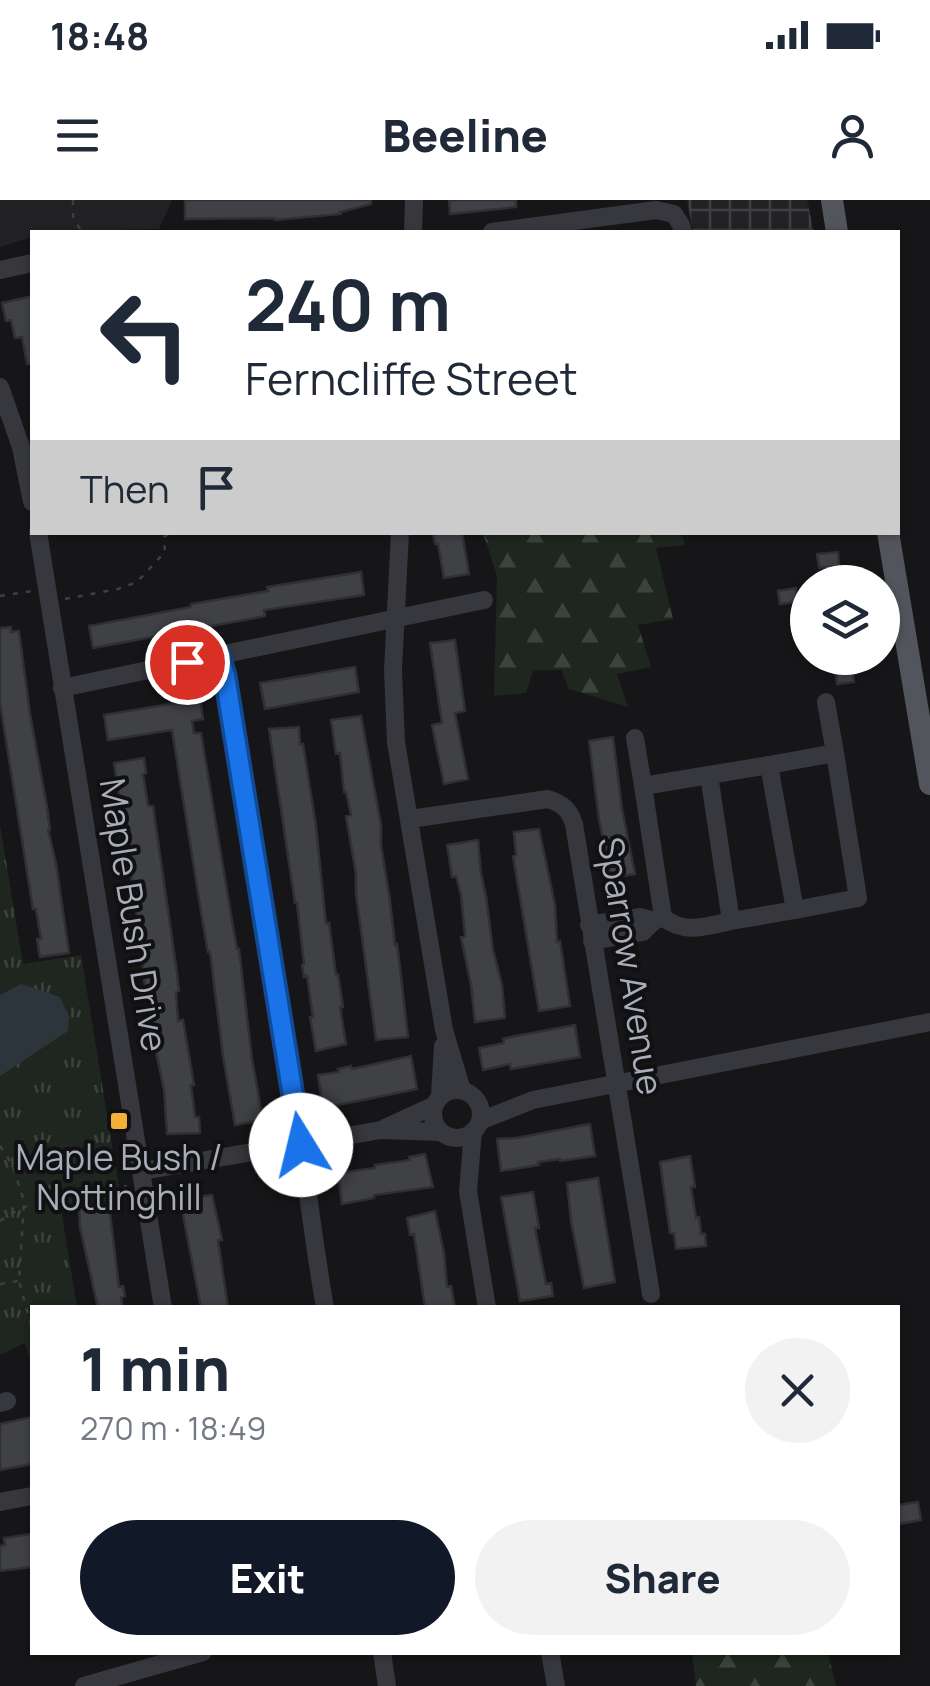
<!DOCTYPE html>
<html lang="en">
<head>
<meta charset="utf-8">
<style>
  body { margin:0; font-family:Manrope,sans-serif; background:#f2f2f3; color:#1f2937; height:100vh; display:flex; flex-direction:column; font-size:38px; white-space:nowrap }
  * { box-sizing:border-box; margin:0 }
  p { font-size:32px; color:#747a83 }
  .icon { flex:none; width:55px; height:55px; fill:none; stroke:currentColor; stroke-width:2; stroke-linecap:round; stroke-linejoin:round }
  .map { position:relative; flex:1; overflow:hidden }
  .sheet { position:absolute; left:30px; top:1105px; width:870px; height:350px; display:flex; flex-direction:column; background:#fff; border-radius:0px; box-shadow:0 2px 8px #0004 }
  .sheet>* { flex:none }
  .guide { position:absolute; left:30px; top:30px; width:870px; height:305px; border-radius:0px; box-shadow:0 2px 8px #0004; background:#fff; color:#1f2937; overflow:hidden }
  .controls { position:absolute; left:790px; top:365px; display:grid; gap:20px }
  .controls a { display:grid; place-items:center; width:110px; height:110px; border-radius:50%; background:#fff; box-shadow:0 2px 8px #0004; font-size:50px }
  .pin { position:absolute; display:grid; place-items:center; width:85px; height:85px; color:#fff; margin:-42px; border:5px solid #fff; border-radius:50%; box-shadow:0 2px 10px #0007 }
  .me { position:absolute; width:110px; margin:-55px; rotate:351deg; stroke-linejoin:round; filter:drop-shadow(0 0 8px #0008) }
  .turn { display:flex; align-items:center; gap:35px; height:210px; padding:0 50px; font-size:45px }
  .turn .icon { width:130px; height:130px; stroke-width:2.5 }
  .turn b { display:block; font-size:70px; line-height:85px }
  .then { display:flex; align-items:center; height:95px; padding:0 50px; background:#0003; gap:20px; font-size:38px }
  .round { display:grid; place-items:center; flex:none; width:105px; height:105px; border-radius:52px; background:#f2f2f3 }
  .overview { display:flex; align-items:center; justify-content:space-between; height:170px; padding:0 50px }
  h1 { font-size:60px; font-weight:800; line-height:75px }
  .button { display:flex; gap:20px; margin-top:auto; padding:20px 50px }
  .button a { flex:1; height:115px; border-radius:60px; background:#111827; color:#fff; font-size:40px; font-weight:800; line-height:115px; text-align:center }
  .button a+a { background:#f2f2f3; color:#1f2937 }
  .status { display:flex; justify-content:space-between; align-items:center; height:70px; padding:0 50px; background:#fff; direction:ltr }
  .status svg { height:28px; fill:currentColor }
  header { display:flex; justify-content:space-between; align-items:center; height:130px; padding:0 50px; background:#fff; font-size:45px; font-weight:800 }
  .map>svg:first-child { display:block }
  .built { fill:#222225 }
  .industrial { fill:url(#industrial-grid) }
  .forest { fill:url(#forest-firs) }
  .park { fill:url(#park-tufts) }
  .water { fill:#2c353c }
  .building { fill:#404145; stroke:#303034; stroke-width:2.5 }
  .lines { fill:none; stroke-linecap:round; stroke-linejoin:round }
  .path { stroke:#3d3f44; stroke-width:2.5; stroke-dasharray:5 8; stroke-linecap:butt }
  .minor { stroke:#37383d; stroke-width:18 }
  .major { stroke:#53555c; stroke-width:22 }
  .route-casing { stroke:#114b97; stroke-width:25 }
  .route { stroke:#1a73e8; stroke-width:18 }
  .poi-dot { fill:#f2b134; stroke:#111113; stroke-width:4 }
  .labels { text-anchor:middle; stroke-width:8; stroke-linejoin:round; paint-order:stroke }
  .street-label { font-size:35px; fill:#a8adb8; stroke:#111113 }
  .poi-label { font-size:35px; fill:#a8adb8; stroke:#111113 }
</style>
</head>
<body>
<div class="status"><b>18:48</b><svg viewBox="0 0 49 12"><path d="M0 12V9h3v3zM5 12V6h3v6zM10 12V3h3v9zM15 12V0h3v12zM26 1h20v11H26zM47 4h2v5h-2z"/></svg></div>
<header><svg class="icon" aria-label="menu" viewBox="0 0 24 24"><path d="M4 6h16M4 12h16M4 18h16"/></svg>Beeline<svg class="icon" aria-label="person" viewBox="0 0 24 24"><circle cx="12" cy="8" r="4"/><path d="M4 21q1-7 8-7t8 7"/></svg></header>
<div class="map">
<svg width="930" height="1486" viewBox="0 0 930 1486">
  <defs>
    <pattern id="industrial-grid" width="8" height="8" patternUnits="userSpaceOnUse" patternTransform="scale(2.5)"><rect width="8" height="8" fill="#222225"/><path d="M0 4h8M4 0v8" fill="none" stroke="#3f3f43"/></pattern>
    <pattern id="forest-firs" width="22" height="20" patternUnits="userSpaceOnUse" patternTransform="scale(2.5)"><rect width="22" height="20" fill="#1e261f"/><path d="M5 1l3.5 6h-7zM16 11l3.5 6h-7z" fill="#3c433d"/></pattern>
    <pattern id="park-tufts" width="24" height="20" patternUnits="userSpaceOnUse" patternTransform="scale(2.5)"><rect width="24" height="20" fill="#1e261f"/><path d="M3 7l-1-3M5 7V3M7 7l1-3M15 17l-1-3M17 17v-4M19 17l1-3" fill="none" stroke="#3c433d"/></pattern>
  </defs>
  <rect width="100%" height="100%" fill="#161618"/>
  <path class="built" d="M0,0h172l-13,29 -127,3v5l-32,10z"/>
  <path class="industrial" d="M687,0h120l7,32h-121z"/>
  <path class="forest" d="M483,333h198l4,12 -29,3 17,71 -35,6 13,42 -34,7 11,33 -59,-18 -8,-19h-28l-7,23 -32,3 3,-120z
    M692,1453h136l8,33h-140z"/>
  <path class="park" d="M0,625l23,139 58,-9 40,245 -60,9 16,98 -45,1v60l-7,-25 -25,12z"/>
  <path class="water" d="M21,784l39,13 9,20 -1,14 -68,45v-81z"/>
  <path class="building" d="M185,0h186v4l-31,8 1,2 -66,6v-2l-90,1z
    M449,0h67v7l-66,7z
    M32,96v68h-5l-5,-27 -7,1 -4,-18 -5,1 -4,-18z
    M433,332h29l7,42 -25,4 -6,-34h-3z
    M838,352l1,14 -20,2 -2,-14z
    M361,372l3,23 -100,15 1,6 -172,32 -4,-22 102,-19v-3l77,-13 -1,-4z
    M796,388l1,14 -17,2 -2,-13z
    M11,427v5l8,-1 11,83 17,93 3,23h-2l8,33 13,90 -29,4 -3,-18h4l-5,-30h-3l-33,-206v-75z
    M455,440l10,71 -10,2 13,66 -24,5 -12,-59 10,-2 -12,-80z
    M852,464l2,18 -17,2 -2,-18z
    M355,467l4,25 -94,17 -5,-26z
    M200,499l3,20 -11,2 2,12h7l31,188 5,28h2l13,110 11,61 -28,5 -12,-69 -13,-104h-2l-5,-28 -31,-194 -64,10 -4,-25z
    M361,516l20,109v20l9,56 5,44 2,-1 2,15 9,78 -32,3 -20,-146v-20l-10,-58 5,-1 -5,-23h-2l-4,-39 -4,1 -5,-34z
    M299,527l1,17h3l13,82 10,98 3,-1 7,52h2l5,32h-3l6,37 -30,7 -6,-34h3l-6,-41 -3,1 -2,-12 2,-1 -7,-61h-2l-3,-20 -23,-154z
    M613,537l9,72 13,65 -24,4 -12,-59 -10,-78z
    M144,558l2,15 -3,1 5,32h5l24,167 2,18 -3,1 2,29 5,-1 11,65h-3l4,32h4l1,16 -33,1 -3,-44 -10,-48 -6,-54h-3l-6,-58 -25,-167z
    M539,629l16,76 2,37 3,-1 10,65 -31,5 -26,-155 3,-1 -2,-23z
    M478,640l3,34 5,22 7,54 9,35 3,33 -30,4 -4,-37 -10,-48 4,-1 -4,-41 -5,-19 -4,1 -5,-32z
    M575,825l5,32 -69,12 -1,-5 -27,6 -4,-22 25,-5 -1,-4 13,-3z
    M411,856l6,33 -94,19 -5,-33 21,-3 -1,-3 13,-3 1,3z
    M590,924l5,32 -35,5v-2l-22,3 1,3 -38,6 -4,-32 19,-1z
    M425,954l8,33 -59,8v3l-32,6 -4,-31 37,-5v-3l35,-5 -1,-3z
    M690,956l5,31h-4l5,31 3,-1 2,17h4l1,12 -30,3 -2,-16h-4l-10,-71z
    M598,978l17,104 -31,6 -13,-67 -4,-38z
    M533,992l6,36h-4l11,56 5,-1 2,13 -33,5 -19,-104z
    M212,995l10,45h-4l10,68h-27l-17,-88 -3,-20z
    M109,1005l10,82 4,-1 2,10 -4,1 2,11h-25l-18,-81 -1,-19z
    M435,1011l9,42 3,34 4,-1 4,22h-30l-11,-74 -4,1 -3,-17z
    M32,1217v47l-32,6v-46z
    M918,1302l3,18 -22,4 -1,-19z
    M32,1334v33l-32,4v-25l5,-1 -1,-7z"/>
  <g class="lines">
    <path class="path" d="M73,0v18l9,14
      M0,396l33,-5
      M65,399l53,-10 19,-7 28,-30 -1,-15 7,-5
      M0,946l12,18 12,37 -5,80 13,48
      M0,1021c35,-26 85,-28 127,-35
      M0,1084l18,-3"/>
    <path class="minor" d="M413,32l1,-32
      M492,32l164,-22 18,4 7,11 2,7
      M0,70l32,-7
      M0,187l21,60 11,55
      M38,332l125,776
      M400,332l-7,138 3,72 48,288 18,60
      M219,455l6,21c24,148 50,295 72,443 10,63 17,126 28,189
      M62,488l422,-88
      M826,502l9,51
      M635,538l8,48
      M769,565l66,-12 23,145 -63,12
      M709,575l60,-10 26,145 -64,11
      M410,619l138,-20c15,5 21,10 26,25l77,470
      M589,725l52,-8 13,4
      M592,741l51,-9 11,-11 9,-4 -20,-131 66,-11 22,146c-24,5 -47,14 -68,-4
      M433 914a24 24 0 1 1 48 0a24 24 0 1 1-48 0Z
      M440,895l3,-49
      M480,921l53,-21 397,-78
      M385,928l48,-22
      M473,931l-5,60 19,117
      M142,971l239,-41 60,2
      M0,1203l7,-2
      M0,1302l32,-6
      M382,1452l5,34
      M550,1452l6,34
      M84,1486l119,-34"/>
    <path class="major" d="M832,0l5,32
      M888,332l42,252"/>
  </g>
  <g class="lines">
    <g class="route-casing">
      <path id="route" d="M187,462l32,-7 6,21 76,469"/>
    </g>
    <use href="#route" class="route"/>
  </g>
  <rect class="poi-dot" x="109" y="911" width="20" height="20" rx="5"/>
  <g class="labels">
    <g class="street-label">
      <text transform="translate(133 715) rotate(81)" y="12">Maple Bush Drive</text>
      <text transform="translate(630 766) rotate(81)" y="12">Sparrow Avenue</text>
    </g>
    <g class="poi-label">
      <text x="119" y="970">Maple Bush /<tspan x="119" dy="40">Nottinghill</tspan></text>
    </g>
  </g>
</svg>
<div class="controls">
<a><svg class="icon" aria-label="layers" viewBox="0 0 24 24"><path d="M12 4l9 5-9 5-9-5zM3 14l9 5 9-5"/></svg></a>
</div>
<div class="pin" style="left:187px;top:462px;background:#d93025"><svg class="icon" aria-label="arrive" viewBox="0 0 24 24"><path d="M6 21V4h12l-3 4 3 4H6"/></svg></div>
<svg class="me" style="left:301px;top:945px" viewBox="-20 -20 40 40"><circle r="19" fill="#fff"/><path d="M0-13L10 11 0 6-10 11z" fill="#1a73e8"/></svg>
<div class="guide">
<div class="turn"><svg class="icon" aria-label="left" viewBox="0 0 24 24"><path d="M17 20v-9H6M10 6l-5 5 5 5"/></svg><div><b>240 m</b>Ferncliffe Street</div></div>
<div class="then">Then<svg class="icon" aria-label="arrive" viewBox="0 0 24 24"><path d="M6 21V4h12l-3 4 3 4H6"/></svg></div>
</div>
<section class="sheet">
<div class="overview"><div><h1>1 min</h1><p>270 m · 18:49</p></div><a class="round"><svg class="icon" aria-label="close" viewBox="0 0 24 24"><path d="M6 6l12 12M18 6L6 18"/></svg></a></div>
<div class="button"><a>Exit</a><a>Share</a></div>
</section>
</div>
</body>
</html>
